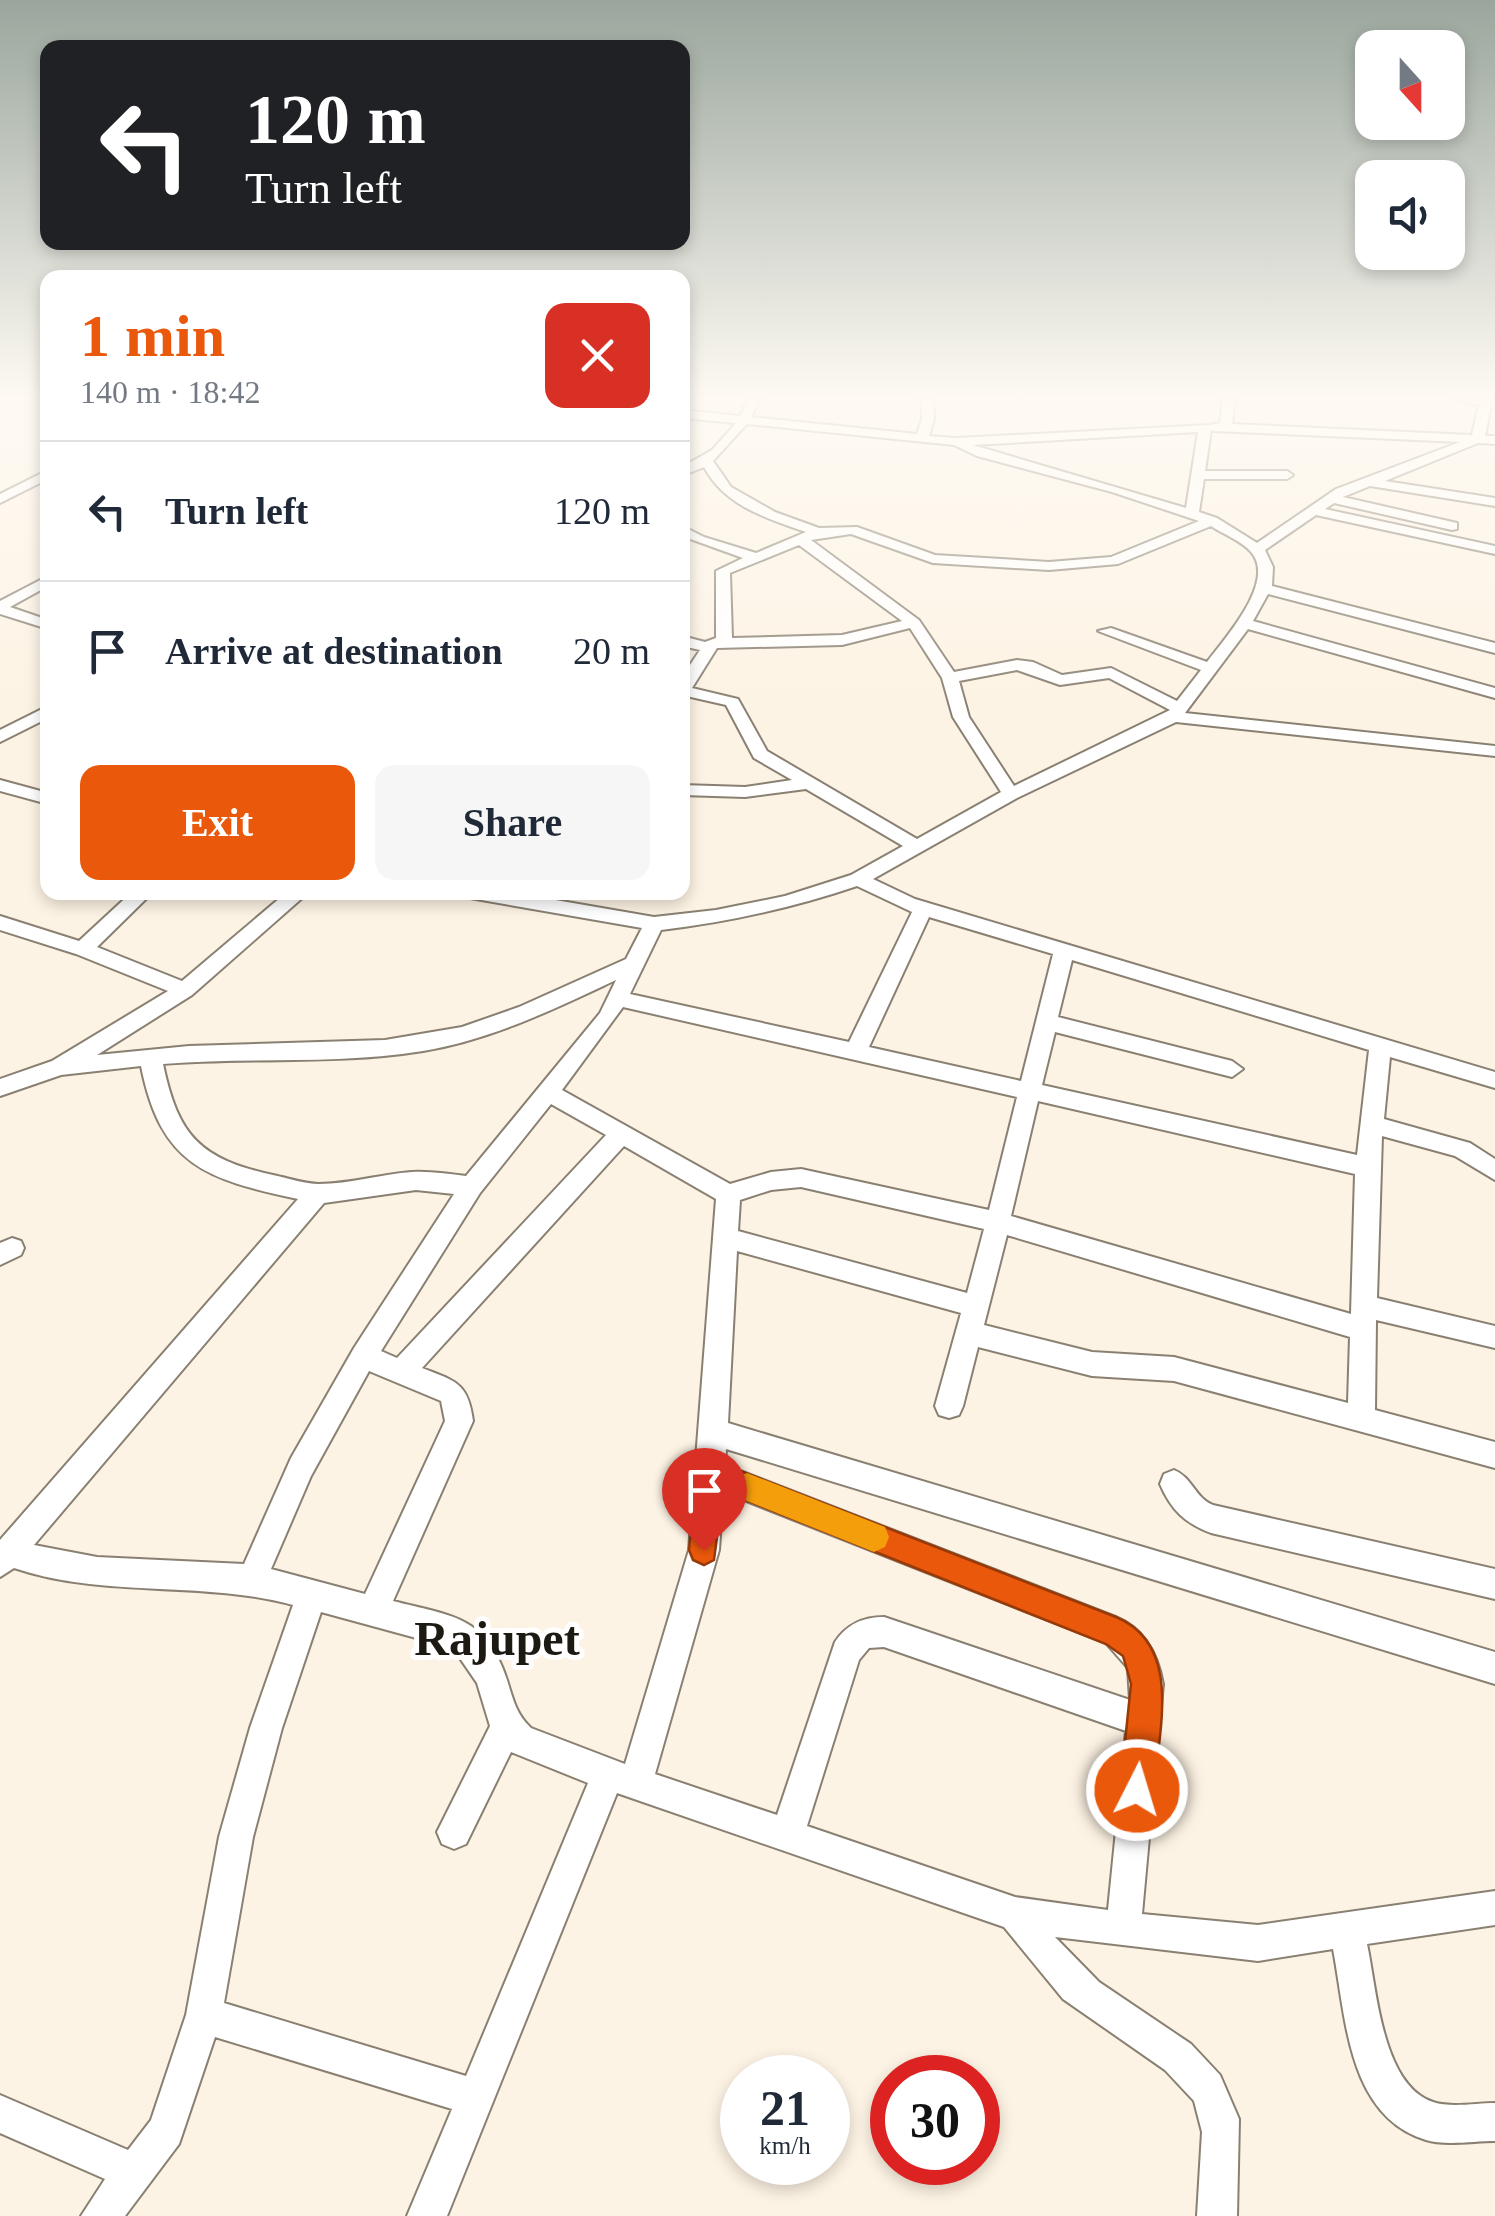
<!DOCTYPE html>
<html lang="en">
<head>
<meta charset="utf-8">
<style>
  body { margin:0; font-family:"Times New Roman",serif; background:#f6f6f7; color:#1f2937; height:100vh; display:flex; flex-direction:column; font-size:38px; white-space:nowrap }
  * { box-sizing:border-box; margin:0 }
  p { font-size:32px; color:#747a83 }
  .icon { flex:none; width:55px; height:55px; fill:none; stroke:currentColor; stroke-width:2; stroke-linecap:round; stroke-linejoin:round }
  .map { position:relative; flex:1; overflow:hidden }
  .panel { position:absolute; left:40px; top:270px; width:650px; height:630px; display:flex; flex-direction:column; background:#fff; border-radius:20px; box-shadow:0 5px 15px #0003 }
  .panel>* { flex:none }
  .guide { position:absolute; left:40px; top:40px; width:650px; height:210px; border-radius:20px; box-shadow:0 5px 15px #0003; background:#202124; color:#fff; overflow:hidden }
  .needle { width:65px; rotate:159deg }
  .tools { position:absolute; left:1355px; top:30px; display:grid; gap:20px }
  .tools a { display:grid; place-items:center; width:110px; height:110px; border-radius:20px; background:#fff; box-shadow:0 5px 15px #0003; font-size:50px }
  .speed { position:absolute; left:720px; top:2055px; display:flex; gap:20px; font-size:50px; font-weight:700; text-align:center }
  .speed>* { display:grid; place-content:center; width:130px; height:130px; border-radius:50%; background:#fff; box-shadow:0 5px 15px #0003; line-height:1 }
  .speed small { font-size:25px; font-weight:400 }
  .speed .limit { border:15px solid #d22; background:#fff; color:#111 }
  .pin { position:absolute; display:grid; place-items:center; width:85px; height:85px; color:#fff; margin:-102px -42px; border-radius:50% 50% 50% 0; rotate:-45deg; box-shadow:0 0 10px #0007 }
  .pin .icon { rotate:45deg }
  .me { position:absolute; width:110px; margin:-55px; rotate:5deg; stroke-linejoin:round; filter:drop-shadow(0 0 8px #0008) }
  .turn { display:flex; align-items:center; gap:35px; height:210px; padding:0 40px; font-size:45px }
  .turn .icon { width:130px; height:130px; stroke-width:2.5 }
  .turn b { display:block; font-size:70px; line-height:85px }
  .round { display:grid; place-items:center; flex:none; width:105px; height:105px; border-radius:20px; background:#f6f6f7 }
  .overview { display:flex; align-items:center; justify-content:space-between; height:170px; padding:0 40px }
  h1 { font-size:60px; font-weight:700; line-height:75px; color:#ea580c }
  .primary-button { display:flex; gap:20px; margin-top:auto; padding:20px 40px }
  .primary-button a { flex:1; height:115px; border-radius:20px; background:#ea580c; color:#fff; font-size:40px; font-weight:700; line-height:115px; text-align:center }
  .primary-button a+a { background:#f6f6f7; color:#1f2937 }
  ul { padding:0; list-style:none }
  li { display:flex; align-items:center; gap:30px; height:140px; padding:0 40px; border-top:2px solid #e0e1e3 }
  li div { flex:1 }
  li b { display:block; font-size:38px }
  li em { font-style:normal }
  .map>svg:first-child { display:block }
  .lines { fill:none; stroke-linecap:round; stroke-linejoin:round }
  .street-casing { stroke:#898072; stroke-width:4 }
  .street { fill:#fff; fill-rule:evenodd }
  .route { fill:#ea580c; stroke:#983908; stroke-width:2.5 }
  .slow { fill:#f59e0b }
  .labels { text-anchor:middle; stroke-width:10; stroke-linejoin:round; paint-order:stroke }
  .near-district-label { font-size:48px; font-weight:bold; fill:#1d1a14; stroke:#fff }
</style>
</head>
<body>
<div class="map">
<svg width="1495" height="2216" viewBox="0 0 1495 2216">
  <rect width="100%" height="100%" fill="#fdf3e4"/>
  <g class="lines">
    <g class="street-casing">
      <path id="street" d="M748,399h12l-9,18 166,17 5,-15 -1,-20h12l1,20 -5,17 27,2 253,-13 11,-2 3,-24h12l-3,25 240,11 7,-30 -26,-6h39l-7,37h10v8l-17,-1 -93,38 110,17v8l-125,-20 -27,11 114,26v6l-5,1 -118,-27 -9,6 170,37v8l-179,-39 -51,35 8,17 -1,19 223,57v10l-227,-59 -15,27 242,67v10l-247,-69 -63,84 310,33v10l-319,-34 -159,76 -144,81 42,20 580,173v16l-105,-31 -6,62 86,24 25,16v21l-40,-24 -73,-20 -5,162 118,28v22l-119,-28 -1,90 120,32v26l-321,-87 -82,-5 -114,-29 -15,59 -4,9 -10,3 -10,-3 -4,-9 26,-93 -224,-62 -9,172 767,229v32l-769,-235 -1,16 391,152c29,12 42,38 47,67l-21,230 116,11 237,-34v34l-128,19c10,47 15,141 66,158 17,6 44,1 62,1v38c-21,0 -49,5 -69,-1 -79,-24 -80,-124 -93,-191l-75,12 -203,-24 44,45 92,62 29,31 19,44 -2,97h-40l5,-84 -8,-31 -29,-31 -102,-71 -59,-72 -387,-134 -170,423h-40l45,-107 -237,-72 -36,107 -54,72h-44l24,-37 -105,-46v-38l128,55 23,-30 35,-105 33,-178 31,-109 43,-123c-91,-25 -187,-6 -279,-37l-14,9v-37l298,-341c-92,-20 -137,-33 -157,-133l-80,9 -61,21v-17l52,-18 116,-70 -92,-37 -76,-24v-14l79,25 53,-49h21l-56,55 85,34 105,-89h22l-117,103 -95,60 92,-9 196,-6 77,-13 57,-20 107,-48 16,-31 -172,-30 -9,-6h48l145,25 62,-7 69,-14 66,-21 52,-29 -97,-57 -61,8 -63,-2v-10l63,2 47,-7 -38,-22 -28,-53 -44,-10v-18l18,-27 -18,-4v-10l23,6 11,-4v-67l27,-13 -61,-22v-10l22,11 52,16 50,-21c-40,-14 -81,-26 -102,-65l-22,9v-9l30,-17 24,-27 -54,-5v-8l58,6zM747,424l207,21 23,11 135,36 87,29 -88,36 -62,5 -114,-7 -78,-28 -38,1 -44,-16 -44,-25 -18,-26zM1211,430l3,1 246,11 -124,47 -79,54 -40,-25 -18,-6 5,-33h83l6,-4 -6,-4h-82zM1198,432l-12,76 -213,-63zM1211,526c12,8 31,15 40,26 26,29 -26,86 -44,110l-96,-34 -13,3 103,39 -24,31 -66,-33 -49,7 -29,-13 -16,-2 -63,12 -35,-52 -108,-80 40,-6 82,29 116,7 69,-6zM799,545l103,76 -60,14 -110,3 -2,-65zM910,628l32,50 11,39 48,75 -84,47 -150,-88 -29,-52 -46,-11 25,-40 125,-3zM1017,670l43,15 49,-7 61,32 -156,76 -45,-69 -10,-36zM857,886l55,26 -63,130 -219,-48 31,-64c68,-8 131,-22 196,-44zM929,917l124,37 -32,127 -152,-34zM1072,960l297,90 -12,105 -315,-70 13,-53 177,45 11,-8 -11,-8 -174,-44zM616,980l-16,33 -134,163c-17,-2 -36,-5 -54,-4 -31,2 -62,12 -93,12 -14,0 -31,-6 -46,-9 -73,-16 -95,-39 -110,-111 86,-7 174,1 260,-13 68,-11 131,-42 193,-71zM623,1007l394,90 -28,113 -188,-41 -30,3 -41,12 -168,-94zM1038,1101l317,73 -4,140 -340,-98zM551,1104l55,31 -209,223 -16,-7 99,-158zM624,1146l92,53 -27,351 -64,214 -94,-36c-15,-14 -18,-29 -24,-48 -21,-65 -56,-64 -114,-79l80,-180c-5,-39 -18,-40 -51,-53zM801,1187l183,42 -17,64 -229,-62 2,-31 31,-10zM416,1190l38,4 -100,154 -63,110 -47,106 -147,-7 -63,-12 290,-342zM1007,1235l343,102 -2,66 -174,-46 -82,-5 -108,-27zM369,1371l72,30 4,20 -80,173 -94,-25 40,-93zM723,1492l383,151 22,25 2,32 -246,-83c-21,0 -37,7 -49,25l-58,173 -122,-41 64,-224zM321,1612l132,36 24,35 13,43 -53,106 5,12 12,5 12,-5 45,-92 77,31 -122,293 -242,-73 29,-166 29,-109zM884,1647l242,84 -18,179 -93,-13 -208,-71 52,-166 10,-12z
        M48,470v9l-48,24v-9z
        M48,576v10l-38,21 38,13v9l-48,-15v-13z
        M48,706v12l-48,24v-12z
        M0,780l48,13v11l-48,-13z
        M12,1238l9,3 3,7 -3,7 -21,10v-22z
        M1174,1470c18,7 21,28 39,35l282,64v30l-284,-66c-26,-10 -40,-23 -51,-49l4,-10z"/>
    </g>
    <use href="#street" class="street"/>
  </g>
  <linearGradient id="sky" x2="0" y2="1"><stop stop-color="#9aa69d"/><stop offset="0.56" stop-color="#fefaf3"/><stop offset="1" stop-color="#fefaf3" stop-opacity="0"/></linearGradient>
  <rect width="1495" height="709" fill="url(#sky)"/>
  <path class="route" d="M710,1459l406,158c68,28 42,116 38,173l-5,12 -12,5 -12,-5 -5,-12 11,-106 -8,-28 -17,-12 -383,-153 -9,69 -10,5 -11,-5 -4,-10 7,-77 4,-10z"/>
  <path class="slow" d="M747,1473l138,54 4,10 -4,10 -11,5 -137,-55 -4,-10 4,-10z"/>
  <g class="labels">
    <g class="near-district-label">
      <text x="497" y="1655">Rajupet</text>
    </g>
  </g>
</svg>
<div class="tools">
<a><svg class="needle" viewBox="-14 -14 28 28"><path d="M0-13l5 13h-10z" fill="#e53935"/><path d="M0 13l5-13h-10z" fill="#747a83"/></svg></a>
<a><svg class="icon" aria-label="sound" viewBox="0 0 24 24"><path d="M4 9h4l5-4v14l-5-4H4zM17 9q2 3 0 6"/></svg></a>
</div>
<div class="speed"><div>21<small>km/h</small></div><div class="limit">30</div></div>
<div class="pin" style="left:704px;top:1550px;background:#d93025"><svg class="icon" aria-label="arrive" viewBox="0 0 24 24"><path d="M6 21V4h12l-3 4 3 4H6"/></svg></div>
<svg class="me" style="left:1137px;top:1790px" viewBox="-20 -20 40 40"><circle r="17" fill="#ea580c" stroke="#fff" stroke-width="3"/><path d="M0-11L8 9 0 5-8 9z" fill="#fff"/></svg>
<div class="guide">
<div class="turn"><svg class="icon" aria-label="left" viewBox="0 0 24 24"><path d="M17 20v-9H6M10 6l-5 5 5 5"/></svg><div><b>120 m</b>Turn left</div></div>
</div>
<section class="panel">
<div class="overview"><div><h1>1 min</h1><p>140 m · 18:42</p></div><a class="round" style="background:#d93025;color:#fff"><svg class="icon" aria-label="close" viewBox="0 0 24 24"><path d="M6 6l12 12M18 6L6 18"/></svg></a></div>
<ul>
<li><svg class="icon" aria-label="left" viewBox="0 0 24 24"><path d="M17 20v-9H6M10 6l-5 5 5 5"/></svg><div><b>Turn left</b></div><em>120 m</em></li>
<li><svg class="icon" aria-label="arrive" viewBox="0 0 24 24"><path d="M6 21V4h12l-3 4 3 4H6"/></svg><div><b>Arrive at destination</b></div><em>20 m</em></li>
</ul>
<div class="primary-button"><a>Exit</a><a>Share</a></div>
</section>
</div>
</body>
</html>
